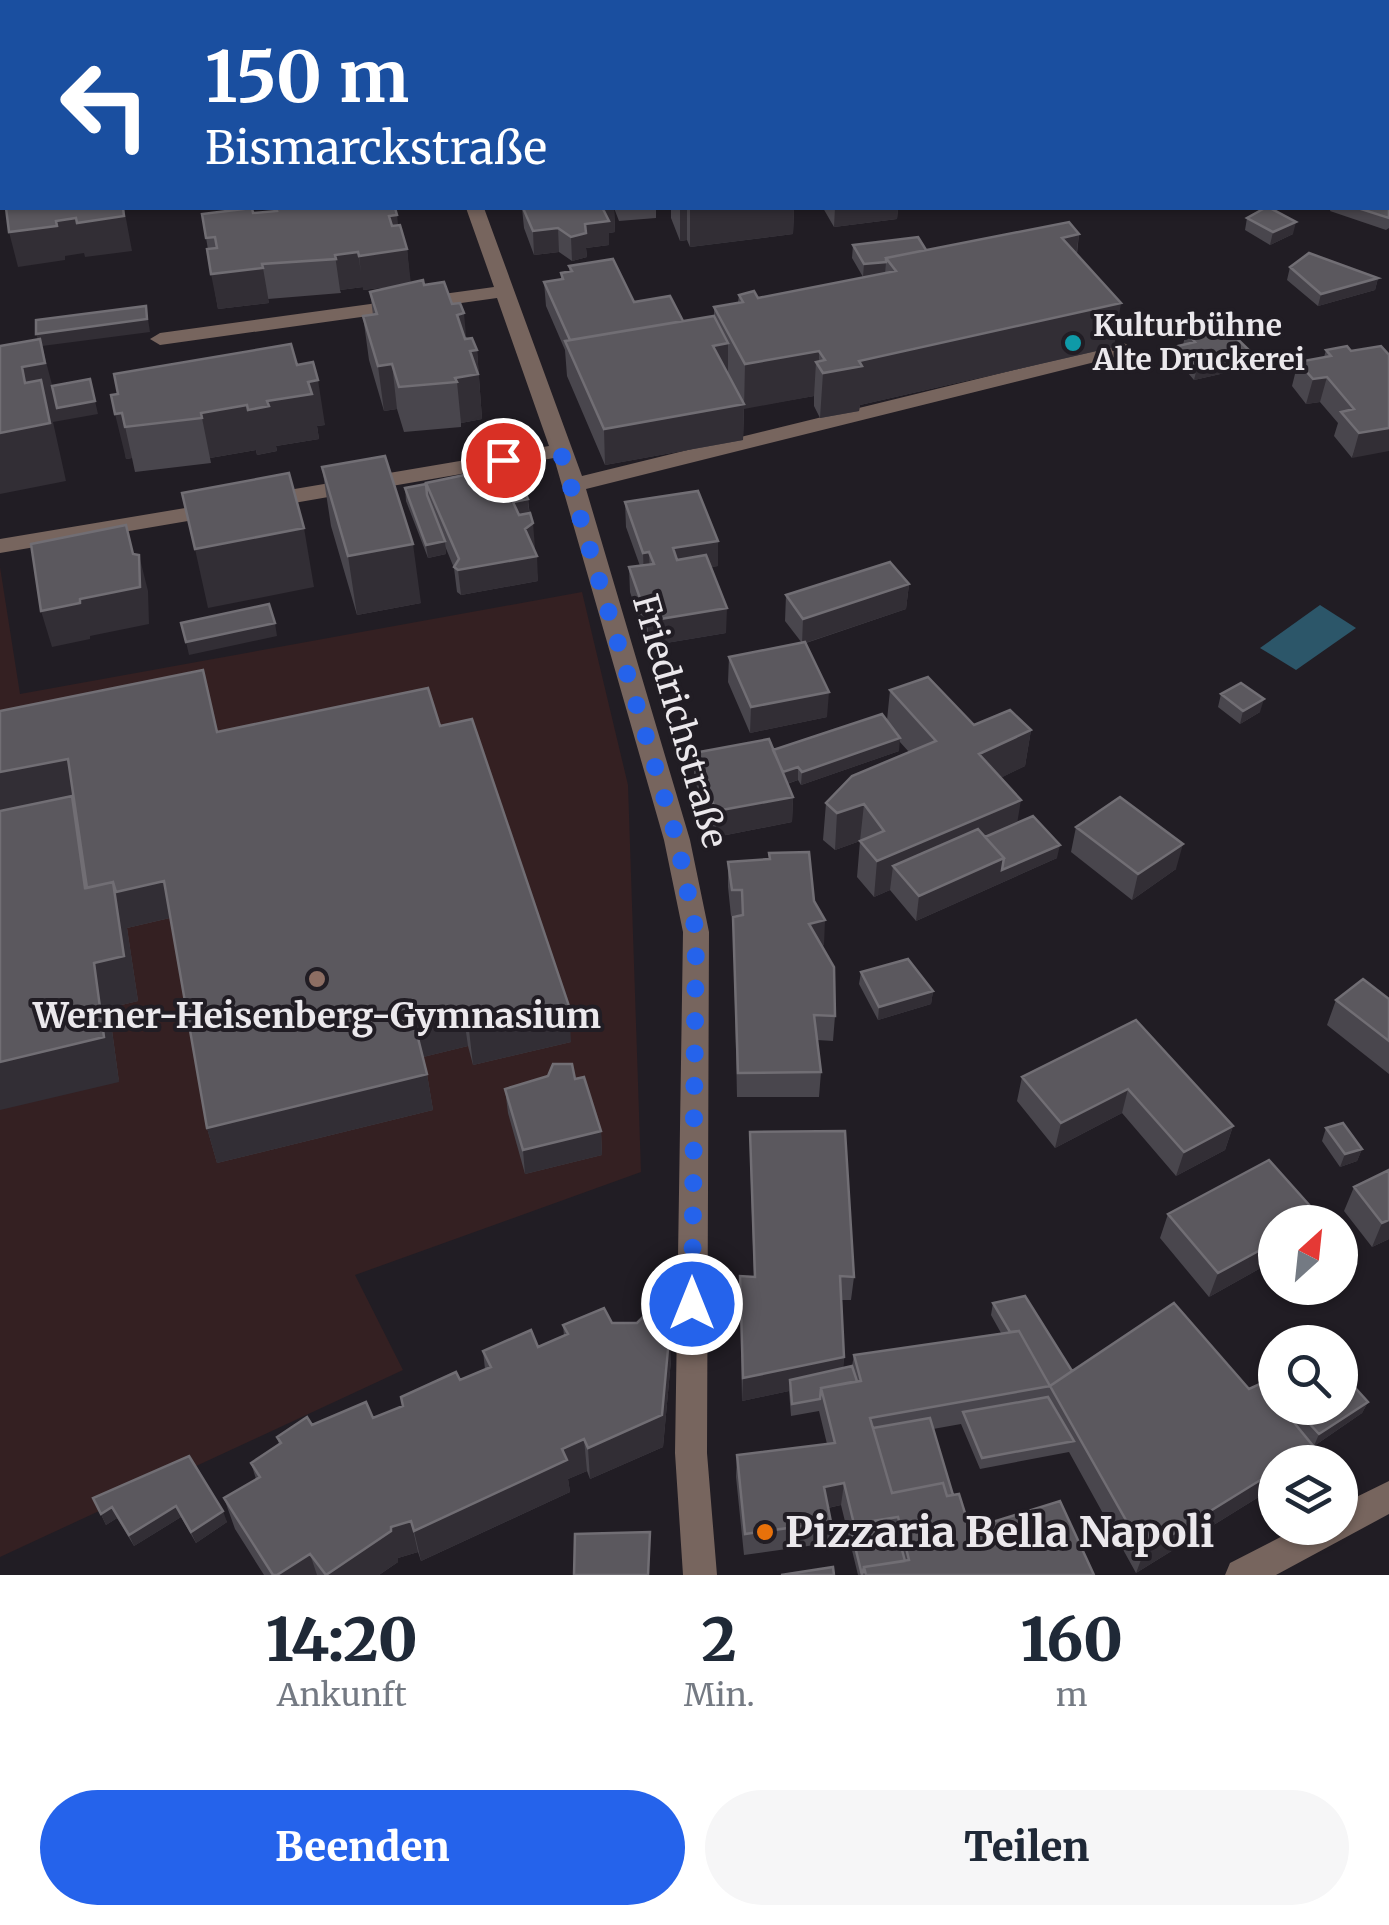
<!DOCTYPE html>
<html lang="de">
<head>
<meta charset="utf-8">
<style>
  body { margin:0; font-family:Merriweather,serif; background:#f6f6f7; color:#1f2937; height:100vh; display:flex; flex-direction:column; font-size:38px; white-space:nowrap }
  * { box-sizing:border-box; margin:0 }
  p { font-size:32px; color:#747a83 }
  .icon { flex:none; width:55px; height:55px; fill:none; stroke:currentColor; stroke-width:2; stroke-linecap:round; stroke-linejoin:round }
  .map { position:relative; height:1575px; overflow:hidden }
  .sheet { display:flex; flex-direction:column; background:#fff; flex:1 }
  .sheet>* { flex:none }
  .banner { position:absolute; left:0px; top:0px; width:1390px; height:210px; box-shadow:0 2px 8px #0004; background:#1a4fa0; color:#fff; overflow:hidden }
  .needle { width:65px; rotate:27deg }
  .buttons { position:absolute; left:1258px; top:1205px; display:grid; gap:20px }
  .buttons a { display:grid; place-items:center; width:100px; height:100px; border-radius:50%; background:#fff; box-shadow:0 2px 8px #0004; font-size:50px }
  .pin { position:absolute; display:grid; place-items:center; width:85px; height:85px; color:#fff; margin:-42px; border:5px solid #fff; border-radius:50%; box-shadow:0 2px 10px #0007 }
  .me { position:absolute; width:110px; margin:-55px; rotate:0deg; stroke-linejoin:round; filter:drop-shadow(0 0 8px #0008) }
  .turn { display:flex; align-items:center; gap:35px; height:210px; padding:0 40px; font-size:45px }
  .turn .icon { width:130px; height:130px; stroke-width:2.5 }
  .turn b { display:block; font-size:70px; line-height:85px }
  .eta { display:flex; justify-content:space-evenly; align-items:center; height:170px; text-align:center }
  .eta b { font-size:60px; font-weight:800; line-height:70px }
  .action { display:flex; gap:20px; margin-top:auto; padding:20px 40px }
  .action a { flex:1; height:115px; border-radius:60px; background:#2563eb; color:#fff; font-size:40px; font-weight:800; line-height:115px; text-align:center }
  .action a+a { background:#f6f6f7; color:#1f2937 }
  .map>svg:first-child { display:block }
  .education { fill:#342022 }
  .water { fill:#2c5669 }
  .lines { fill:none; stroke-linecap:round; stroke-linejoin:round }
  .minor { fill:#77655e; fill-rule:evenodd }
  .major { stroke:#d0ab9d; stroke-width:25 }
  .wall { fill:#49464d }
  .shaded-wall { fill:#322e35 }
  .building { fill:#5b585e; stroke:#716e74; stroke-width:2.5 }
  .route { stroke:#2563eb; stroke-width:18; stroke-dasharray:0 32.4 }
  .culture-dot { fill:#0f9aa8; stroke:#211d24; stroke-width:4 }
  .education-dot { fill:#8d6e63; stroke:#211d24; stroke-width:4 }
  .food-dot { fill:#e8710a; stroke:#211d24; stroke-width:4 }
  .labels { text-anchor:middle; stroke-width:8; stroke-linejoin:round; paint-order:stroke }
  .far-poi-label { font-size:30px; font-weight:bold; fill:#ebe8ec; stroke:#211d24; text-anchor:start }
  .street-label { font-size:35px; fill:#ebe8ec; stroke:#211d24 }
  .poi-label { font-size:35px; font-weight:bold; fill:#ebe8ec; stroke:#211d24 }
  .near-poi-label { font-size:42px; font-weight:bold; fill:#ebe8ec; stroke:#211d24; text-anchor:start }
</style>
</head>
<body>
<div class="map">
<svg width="1389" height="1575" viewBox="0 0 1389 1575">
  <rect width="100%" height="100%" fill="#211d24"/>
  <path class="education" d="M0,567l20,127 562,-102 46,193 13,387 -286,103 48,95 -403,187z"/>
  <path class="water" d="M1320,605l36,23 -60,42 -36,-22z"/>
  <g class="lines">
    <path class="minor" d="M394,0h16l1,2h-16z
      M1129,0h38l1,2h-37z
      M1388,144h1v11h-1z
      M466,208h18l98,268 542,-133 10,6 -3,4 -545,136 104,351 19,92 -2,521 10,122h-34l-8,-122 8,-521 -19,-92 -110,-382 -289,50 -11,-7 11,-7 284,-48 -52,-148 -337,47 -10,-6 10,-6 334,-46z
      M221,502l11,7 -3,5 -229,39v-14z
      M1389,1481v33l-113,61h-51l5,-12 68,-35h42v-23z"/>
    <path class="major" d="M230,2l13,-2"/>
  </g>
  <path class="wall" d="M59,0h74l-13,2h-53z
    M441,0h25v2h-24z
    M677,0h218v2h-206z
    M903,0h91l-1,2h-71z
    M1389,205v23l-3,2 -56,-19 1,-3h57z
    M522,208h92l1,24 -6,1v12l-23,3 1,9 -15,4 -13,-9 -25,3 -10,-27z
    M614,208h42v10l-37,3z
    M671,208h123l-1,26 -103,13 -3,-7 -7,1 -9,-23z
    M823,208h75l-1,11 -63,8z
    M253,213l145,12 9,24 3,34 14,2 53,65 5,69 -21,4v4l-57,5 -7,-23 -13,2 -15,-51 -6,-44 10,-1 -3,-23 25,-6 -32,4v-3l-23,3 1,3 -73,6 1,4 -51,6 -16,-95z
    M1247,218l46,16 -23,11 -25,-15z
    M1079,234l-2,20 37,93 -254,58 -1,6 -39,7 -6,-12v-10l-70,12 -1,32 -138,25 -38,-89 -2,-26 -19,-44 -2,-24 17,-3v-6l8,-1v-6l65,36 49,19 31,-5v-9l24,-5 1,-7 19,3 105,-21 -11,-19 1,-13 73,5z
    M1290,267l88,11 -3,12 -57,16 -31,-26z
    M1186,332l65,35 -57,13 -19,-22 3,-12 5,-1z
    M1326,350l63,5 -37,103 -18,-22 4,-13 -18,-21 -14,2 -14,-18 6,-24 26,-5z
    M297,365l28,60 -8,1 2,13 -43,7 1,5 -20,4 -1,-5 -46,8 1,5 -76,9 -3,-14 -6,1 -8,-65z
    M322,467l99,136 -64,12 -26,-89z
    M476,478l30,8 22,13 10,82 -77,14 -4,-3 -3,-24 -9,-22 1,8 -18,4 -22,-57 -1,-13z
    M625,502l93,64 -7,1 15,66 -78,13 -18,-54 -1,-25 11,-1 -14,-39z
    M909,584l-3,25 -100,34 21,74 -77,16 -22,-51 1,-25 73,-14 -17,-22 1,-26z
    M890,690l84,35 57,5 -6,36 -25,12 17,45 40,35 -141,63 -26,-31 -16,7 -17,-20 3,-36 -25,9 -12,-10 3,-37 83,-51 -10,-11v10l-98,34 -3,-5 -11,4 6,13 -1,25 -76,15 -22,-58v-26l79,-3 114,-30z
    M1221,694l39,18 -20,12 -22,-17z
    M0,711l217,20 223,-5 131,316 -98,23 -5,-19 -45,11 4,17 6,36 -216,53 -10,-35 -37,-210 -43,10 11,73 -29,7 10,74z
    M1076,827l100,42 -44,31 -61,-48z
    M769,853l45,48 10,44 -3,1 14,70 -2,25 -16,-1 4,32 -2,25h-82l-4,-180 8,-2 -10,1 -3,-29v-25l41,-3z
    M861,972l72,19 -2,13 -53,16 -19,-36z
    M1389,999v75l-62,-49 9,-25z
    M1136,1020l97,106 -8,24 -49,26 -54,-63 -67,35 -38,-47 5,-24z
    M575,1079l26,52 1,24 -77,19 -17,-61 -3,-24z
    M1326,1128l36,21 -5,12 -17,6 -18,-26z
    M750,1132l104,145 -3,23h-9l2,57 -1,11 9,-2 2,-11 147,-22 -10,-18 2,-12 79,68 197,21 4,-10 2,-1v27h65l28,-6 -6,11 -48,33 -39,16v25l-139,86 -67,-121 -89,17 -19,-45 -28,5 20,66 17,34 124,46h-236l-17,-70 -13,3 3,14 -2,21 -85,12 -8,-78 1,-22 90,-11 -8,-33 -28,5 -2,-25 -47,10 -2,-125 14,1 -4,-121z
    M1389,1170v69l-17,8 -28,-36 10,-24z
    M1168,1214l152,3 -2,5h-43v38l-66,37 -49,-59z
    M612,1323l59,37 -8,87 -73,32 -3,-8 -19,8 2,13 -149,69 -3,-9 -20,6v4l-19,13h-115l-29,-46 -11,-31 32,-19 -5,-16 28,-19 -2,-7 35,-12 61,-7 30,-11 82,-38 -2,-18 55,-4 26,-11 -1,-11z
    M189,1456l38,66 -31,21 -15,-26 -47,29 -17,-28 -11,7 -13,-27z"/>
  <path class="shaded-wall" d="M85,0h48l-13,2h-35z
    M0,110h2v35h-2z
    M116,208h8l8,43 -47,6 -1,-4 -19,3v4l-47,7 -9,-35z
    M614,208l1,24 -6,1v12l-23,3 1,9 -15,4 -1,-24 32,-28z
    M680,208h7v32l-7,1z
    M690,208h104l-1,26 -103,13z
    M835,208h63l-1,11 -63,8z
    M397,215l4,34 -8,1 -4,-34z
    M1296,222l-3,12 -23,11 3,-13z
    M558,228l1,24 -25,3 -1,-24z
    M1079,234l-6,44 -11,-40z
    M407,249l4,35 -48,6 -4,-34z
    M358,252l5,35 -23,3 -5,-35z
    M886,262l-1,12 -22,3 1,-13z
    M263,268l6,35 -51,6 -7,-35z
    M1378,278l-3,12 -57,16 3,-12z
    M1121,303l-7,44 -254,58 -1,6 -39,7 3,-45 36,-12z
    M146,306l4,26 -108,14 16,62 32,-29 8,35 -45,8 13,59 -66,13v-61l25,-50 -3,-16 18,-21 -4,-12z
    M464,313l4,45 -11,-43z
    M728,343v35l-15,-32z
    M477,350l5,69 -21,4 -4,-41 -2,-4 15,-27z
    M819,351v15l-3,-4 -2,34 -70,13 1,-45z
    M1254,355l-3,12 -57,13 3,-12z
    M392,364l5,45 -13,2 -6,-45z
    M1327,377l-7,25 -14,2 7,-25z
    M318,380l7,45 -8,1 2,13 -43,7 1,5 -20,4 -9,-45 60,-28z
    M744,404l-1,36 -138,25 -1,-36z
    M247,405l9,45 -46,8 1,5 -10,-50z
    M122,413l10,45 -6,1 -11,-45z
    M1389,428v23l-37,7 7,-25z
    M528,499l2,25 -15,3 -2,-25z
    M533,523l2,25 -8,6 -2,-25z
    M304,528l10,59 -106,21 -13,-59z
    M445,541l1,13 -18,4 -2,-13z
    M718,541v25l-45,7v-25z
    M413,544l8,59 -64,12 -9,-59z
    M649,552l1,25 -6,1 -1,-25z
    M139,555l9,36 1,33 -59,12v3l-38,8 -11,-36 99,-31z
    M537,556l1,25 -77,14 -3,-25z
    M909,584l-3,25 -104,35 1,-25z
    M727,608l-1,25 -78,13v-25z
    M275,623l2,13 -88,19 -3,-13z
    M829,692l-2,25 -77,16 1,-26z
    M1264,699l-4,13 -20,12 3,-13z
    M1031,730l-6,36 -51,25 5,-37z
    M900,738l-1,13 -98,34 1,-13z
    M68,759l12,36 -8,2 14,45 78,39 10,36 -47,11 11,73 -29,7 10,74 -119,28v-48l85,-174 -85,-77v-39z
    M798,767v13l-21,7 1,-13z
    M793,797l-1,25 -76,15v-26z
    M1021,800l-6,36 -122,30 -3,24 -16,7 3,-36z
    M864,804l-4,37 -25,9 2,-37z
    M1183,844l-7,25 -44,31 6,-26z
    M1060,845l-3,13 -141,63 3,-25 85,-38z
    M825,920l-1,25 -17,5 2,-26z
    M933,991l-2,13 -53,16 1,-13z
    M569,1006l2,36 -98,23 -4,-35z
    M463,1011l5,35 -49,12 -5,-36z
    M427,1074l6,36 -216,53 -10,-35z
    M1128,1089l-6,24 -67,35 6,-25z
    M1233,1126l-8,24 -49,26 8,-24z
    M601,1131l1,24 -77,19 -2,-24z
    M1362,1149l-5,12 -17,6 5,-13z
    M1389,1220v19l-17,8 10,-24z
    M1275,1242v18l-66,37 9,-24z
    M670,1327l1,33 -8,87 -73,32 -2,-31z
    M844,1357l-2,23h-52l-1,11 -47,10 1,-23z
    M1368,1402l-6,11 -48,33 5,-12z
    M584,1439l3,32 -19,8 2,13 -149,69 -7,-30 148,-82z
    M1314,1447l-7,15h-19z
    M1275,1471v16l-139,86 8,-21z
    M844,1483l-3,22 -19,4 2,-22z
    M176,1506l5,11 -47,29 -5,-11z
    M112,1507l5,11 -11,7 -5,-11z
    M223,1511l4,11 -31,21 -5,-11z
    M411,1521l7,31 -20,6v4l-19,13h-53l65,-48z
    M310,1554l7,21h-40z"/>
  <path class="building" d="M753,0h77l11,2h-91z
    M925,0h46v2h-47z
    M1180,0h27l17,2h-45z
    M1269,0h2l16,2h-24z
    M1388,24h1v25l-1,4z
    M0,30h2v80h-2z
    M0,140h2l-1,22 -1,-11z
    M1388,156l1,1v33l-1,-1z
    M1388,205h1v13l-31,-10h30z
    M6,208h117l1,8 -47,7 -1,-5 -20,3 1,5 -48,6z
    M252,208l1,5 24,-2 -1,-3h119l2,7 -8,1 3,10 8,-1 7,24 -48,7 -1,-4 -23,3 1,4 -74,5 1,4 -52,6 -4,-25 10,-1 -2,-11 -9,1 -4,-24z
    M523,208h91l-11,1 6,12 -24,3 1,9 -15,4 -13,-9 -25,3z
    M1265,208h5l26,14 -23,10 -26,-14z
    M1069,222l10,12 -17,4 59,65 -262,58 3,5 -39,7 -7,-11 9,-2 -6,-9 -74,13 -31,-57 29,-5 -4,-7 15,-4 4,7 138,-27 -10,-13z
    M918,237l8,13 -40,8v4l-22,2 -11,-19z
    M1309,253l69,25 -57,16 -31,-27z
    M613,259l21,43 36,-6 13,25 -113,19 -26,-58 19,-3 -2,-6 11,-2 -3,-5z
    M423,280l1,5 20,-3 8,22 8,-1 4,10 -7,2 8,24 7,-1 5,12 -7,1 8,23 -23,4 2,4 -58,5 -7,-23 -14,2 -15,-50 14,-2 -7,-22z
    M146,306l1,13 -111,15v-14z
    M714,316l14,27 -15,3 31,58 -140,25 -39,-88z
    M1221,323l33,32 -57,13 -19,-22 17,-4 -9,-10z
    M40,339l5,24 -23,4 3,16 16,-3 9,43 -50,10v-87z
    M291,344l6,21 16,-3 5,18 -10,2 4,12 -45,7 2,5 -21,4 -1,-5 -46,8 1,5 -77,9 -3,-14 -7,1 -4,-19 7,-1 -4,-20z
    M1347,346l4,5 30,-5 8,9v73l-30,5 -18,-21 13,-3 -27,-32 -14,2 -15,-17 33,-6 -5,-6z
    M90,379l5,22 -38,7 -5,-22z
    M385,456l28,88 -65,12 -26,-89z
    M289,473l15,55 -109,21 -13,-56z
    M474,473l2,5 25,-5 5,13 15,-3 7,16 -15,3 6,13 11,-2 3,10 -8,6 12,27 -79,14 -4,-3 5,-8 -33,-76z
    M426,484l1,11 18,46 -19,4 -21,-57z
    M698,491l20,50 -45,7 4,12 29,-5 21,53 -79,13 -19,-54 25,-3 -5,-12 -6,1 -18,-51z
    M126,525l7,29 6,1 1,32 -60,12v4l-39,8 -10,-67z
    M890,562l19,22 -106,35 -17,-24z
    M269,604l6,19 -89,19 -5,-19z
    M805,642l24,50 -78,15 -22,-50z
    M203,670l14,62 211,-44 12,38 32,-7 97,287 -100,24 -6,-19 -49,11 13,52 -220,54 -43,-247 -48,11 -3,-10 -26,6 -19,-129 -68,13v-61z
    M928,677l46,48 36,-15 21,20 -52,24 42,46 -144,61 -17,-20 24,-10 -20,-27 -27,9 -11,-10 26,-27 84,-35 -46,-51z
    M1241,683l23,16 -21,12 -22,-17z
    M882,714l18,24 -98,34 -4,-5 -15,5 -10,-22z
    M769,739l24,58 -77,14 -22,-58z
    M72,796l13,92 28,-6 11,74 -30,7 10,74 -104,25v-251z
    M1120,797l63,47 -45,30 -62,-47z
    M1033,816l27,29 -58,25 2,-12 -19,-21z
    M978,829l26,29 -85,38 -26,-30z
    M809,852l5,49 11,19 -16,4 25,43 1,49 -21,-1 7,57 -83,1 -5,-156 10,-2 -1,-25h-10l-4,-28 42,-3 -1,-6z
    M908,959l25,32 -54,16 -18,-35z
    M1363,979l26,20v42l-53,-41z
    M1136,1020l97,106 -49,26 -56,-63 -67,34 -39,-46z
    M553,1064h19l3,15 9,-2 17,54 -78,19 -18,-61 43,-13z
    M1343,1123l19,26 -17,5 -19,-26z
    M845,1131l9,146 -14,-1 4,81 -101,21 -3,-102 15,1 -5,-145z
    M1269,1160l51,57 -10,5h-35v20l-57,31 -50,-59z
    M1389,1170v50l-7,3 -28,-36z
    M1025,1296l47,75 -22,15 -31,-55 -9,1 -17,-29z
    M1174,1303l75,86 13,-6 13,16v9h7l32,39 -26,15h-13v9l-131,81 -94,-166z
    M604,1308l8,15h25l7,-7 7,10 19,1 -8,88 -74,33 -4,-9 -22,10 5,11 -153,71 -3,-10 -20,6v4l-65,44 -16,-21 -33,21h-4l-49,-77 36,-21 -9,-14 30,-20 -4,-6 30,-20 5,8 54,-23 7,16 30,-12 -2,-9 55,-25 4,8 31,-13 -8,-16 48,-21 7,17 30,-13 -5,-9z
    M1019,1331l31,55 -180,32 22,75 51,-10 4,13 12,-2 11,35 90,-28 34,74h-228l-2,-8 45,-7 -11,-43 -44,7 -10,-41 -20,4 7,35 -86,12 -8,-79 98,-12 -14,-55 40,-7 -7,-26z
    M852,1366l5,15 -36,7 -1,11 -28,5 -2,-24z
    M1340,1371l28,31 -49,32 -24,-26h45z
    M1048,1397l26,44 -92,17 -19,-46z
    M930,1418l23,77 -6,1 -4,-13 -51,10 -19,-65z
    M189,1456l34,55 -32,21 -15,-26 -47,29 -17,-28 -11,7 -8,-16z
    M896,1528l9,33 -41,6 -2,8 -10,-41z
    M650,1532l-2,43h-74l1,-41z
    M833,1567l1,8h-53z"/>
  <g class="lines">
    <path class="route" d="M503,460l57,-10 117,390 19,92 -4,372"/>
  </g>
  <circle class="culture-dot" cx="1073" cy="343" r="10"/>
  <circle class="education-dot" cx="317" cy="979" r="10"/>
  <circle class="food-dot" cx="765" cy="1532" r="10"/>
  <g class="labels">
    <g class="far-poi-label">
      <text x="1093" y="336">Kulturbühne<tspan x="1093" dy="34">Alte Druckerei</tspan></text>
    </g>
    <g class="street-label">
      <text transform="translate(680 721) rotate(74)" y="12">Friedrichstraße</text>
    </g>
    <g class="poi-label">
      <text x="317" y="1028">Werner-Heisenberg-Gymnasium</text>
    </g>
    <g class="near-poi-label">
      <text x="785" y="1547">Pizzaria Bella Napoli</text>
    </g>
  </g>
</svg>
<div class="buttons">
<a><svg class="needle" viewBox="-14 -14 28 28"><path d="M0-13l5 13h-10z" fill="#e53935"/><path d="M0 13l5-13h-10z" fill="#747a83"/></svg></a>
<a><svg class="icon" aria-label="search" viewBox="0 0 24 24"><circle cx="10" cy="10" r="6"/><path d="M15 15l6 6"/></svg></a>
<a><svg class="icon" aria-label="layers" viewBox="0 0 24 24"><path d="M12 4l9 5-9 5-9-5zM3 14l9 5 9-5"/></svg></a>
</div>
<div class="pin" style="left:503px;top:460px;background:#d93025"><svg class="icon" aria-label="arrive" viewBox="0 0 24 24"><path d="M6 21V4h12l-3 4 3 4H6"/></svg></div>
<svg class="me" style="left:692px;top:1304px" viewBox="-20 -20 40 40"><circle r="17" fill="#2563eb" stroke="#fff" stroke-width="3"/><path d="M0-11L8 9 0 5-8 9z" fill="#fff"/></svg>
<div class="banner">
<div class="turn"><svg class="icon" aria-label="left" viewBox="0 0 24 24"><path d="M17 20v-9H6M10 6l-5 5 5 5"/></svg><div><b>150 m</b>Bismarckstraße</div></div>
</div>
</div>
<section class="sheet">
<div class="eta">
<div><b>14:20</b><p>Ankunft</p></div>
<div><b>2</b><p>Min.</p></div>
<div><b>160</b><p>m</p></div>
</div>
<div class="action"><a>Beenden</a><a>Teilen</a></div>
</section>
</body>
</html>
